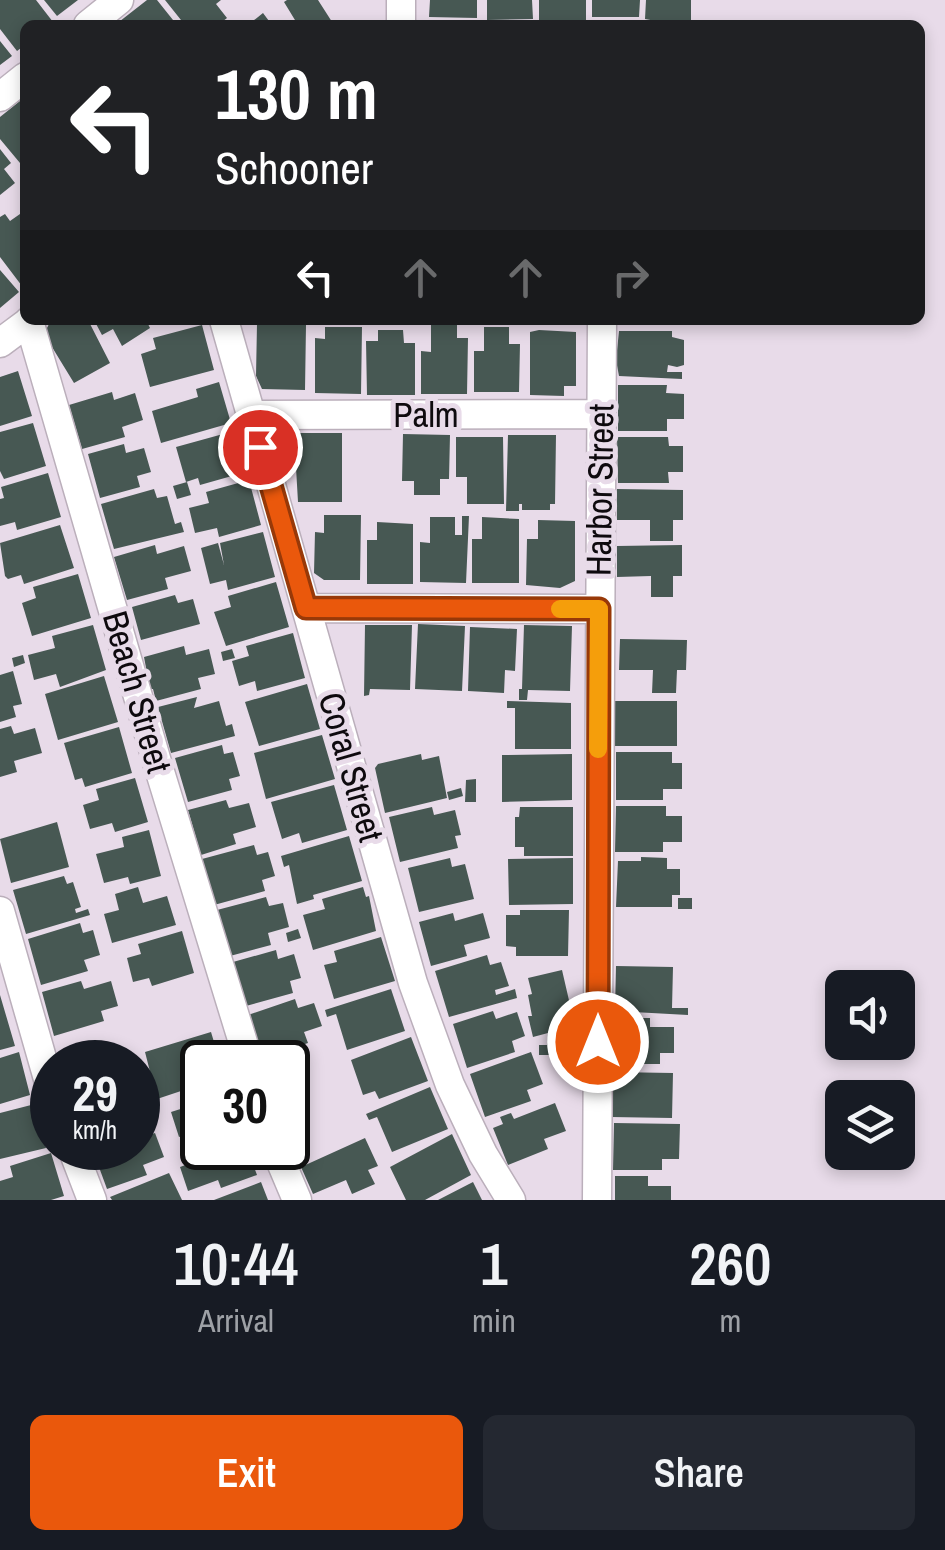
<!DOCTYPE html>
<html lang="en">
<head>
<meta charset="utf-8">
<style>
  body { margin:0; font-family:"Archivo Narrow",sans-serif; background:#242831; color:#f1f3f6; height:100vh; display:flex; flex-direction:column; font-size:38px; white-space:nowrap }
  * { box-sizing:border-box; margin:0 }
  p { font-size:32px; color:#9ea1a6 }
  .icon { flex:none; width:55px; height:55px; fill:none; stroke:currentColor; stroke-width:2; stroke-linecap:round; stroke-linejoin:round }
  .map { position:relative; height:1200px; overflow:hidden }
  .sheet { display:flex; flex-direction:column; background:#171b24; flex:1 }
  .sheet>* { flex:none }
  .guide { position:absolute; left:20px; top:20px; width:905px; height:305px; border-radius:15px; box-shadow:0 5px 15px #0003; background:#202124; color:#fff; overflow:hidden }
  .controls { position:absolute; left:825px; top:970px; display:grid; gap:20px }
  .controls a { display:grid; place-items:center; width:90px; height:90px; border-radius:15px; background:#171b24; box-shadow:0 5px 15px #0003; font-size:50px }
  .speed { position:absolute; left:30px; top:1040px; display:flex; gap:20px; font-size:50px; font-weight:700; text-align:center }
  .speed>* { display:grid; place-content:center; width:130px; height:130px; border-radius:50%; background:#171b24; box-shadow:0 5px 15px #0003; line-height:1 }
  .speed small { font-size:25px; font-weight:400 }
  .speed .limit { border:5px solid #111; border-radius:15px; background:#fff; color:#111 }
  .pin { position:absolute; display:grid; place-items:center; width:85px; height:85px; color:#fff; margin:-42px; border:5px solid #fff; border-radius:50%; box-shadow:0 2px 10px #0007 }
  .me { position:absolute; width:110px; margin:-55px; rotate:0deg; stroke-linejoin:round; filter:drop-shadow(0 0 8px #0008) }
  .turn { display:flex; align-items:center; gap:35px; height:210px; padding:0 30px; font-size:45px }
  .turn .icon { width:130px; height:130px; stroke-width:2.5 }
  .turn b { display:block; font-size:70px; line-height:85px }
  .lanes { display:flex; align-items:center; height:95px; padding:0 30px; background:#0003; justify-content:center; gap:50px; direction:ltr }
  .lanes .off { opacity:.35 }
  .eta { display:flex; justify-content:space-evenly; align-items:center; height:170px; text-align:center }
  .eta b { font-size:60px; font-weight:600; line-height:70px }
  .action { display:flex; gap:20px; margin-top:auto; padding:20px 30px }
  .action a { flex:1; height:115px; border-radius:15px; background:#ea580c; color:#fff; font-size:40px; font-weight:600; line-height:115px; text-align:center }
  .action a+a { background:#242831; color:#f1f3f6 }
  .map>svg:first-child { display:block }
  .building { fill:#475853 }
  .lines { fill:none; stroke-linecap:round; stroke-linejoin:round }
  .street-casing { stroke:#bbafbb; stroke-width:31 }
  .street { stroke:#fff; stroke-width:28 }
  .route-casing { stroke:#983908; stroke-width:25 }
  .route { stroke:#ea580c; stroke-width:18 }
  .slow { stroke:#f59e0b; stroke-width:18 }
  .labels { text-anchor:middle; stroke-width:10; stroke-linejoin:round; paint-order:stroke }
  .street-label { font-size:35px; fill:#0e0a0e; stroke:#e8dbe9 }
</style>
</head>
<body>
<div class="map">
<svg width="945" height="1200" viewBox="0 0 945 1200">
  <rect width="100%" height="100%" fill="#e8dbe9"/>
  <path class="building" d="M0,0h36l17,22 -4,3h-24v20l-8,6 -17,-22z
    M44,0h34l-21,16z
    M147,0h10l20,25h-62z
    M165,0h56l-5,4 11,14 -9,7h-33z
    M287,0h31l16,25h-36l-14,-23z
    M430,0h47v18l-48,-1z
    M487,0h45l1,19 -46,1z
    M539,0h47v20h-47z
    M592,0h48l-1,17h-47z
    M646,0h45v20h-24v3l-22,-4z
    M263,13l9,12h-24z
    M0,41l12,15 -12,9z
    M25,97v72l-25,-30v-22z
    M0,149l11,14 -7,6 11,14 -15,12z
    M5,214l5,7 10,-7 5,6v70l-25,-33v-40z
    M0,270l19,22 -19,16z
    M88,320l22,43 -36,20 -30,-49 7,-14z
    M94,320h52l4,8 -28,18 -9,-17 -11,6z
    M431,322l26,1v15h11l-1,56h-46v-43l10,1z
    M257,324l49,1 -1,65 -43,-1 -6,-13z
    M202,325l12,45 -64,17 -9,-33 15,-5 -3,-11z
    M325,327h37l-1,67 -46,-1v-55l10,1z
    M484,327h25v17h11l-1,48h-45v-41h10z
    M378,330h25l1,13h11v52h-48l-1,-54h12z
    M539,330l37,2v54h-12v10l-34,-1v-63z
    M619,331h53v6l12,3v25l-7,2 -9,-2 -1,7h15v7l-63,-3 -3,-16z
    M18,371l14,45 -32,10v-49z
    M219,382l12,41 -70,20 -9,-32 46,-14 -2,-8z
    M618,385h49l-1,8 18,1v25h-17v12h-49z
    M112,392l2,8 21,-7 8,27 -21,7 3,10 -43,12 -13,-44z
    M33,423l13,43 -42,13 -4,-8v-39z
    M234,431l12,41 -46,13 -2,-7 -12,4 -10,-35z
    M294,433h48v69h-44z
    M403,434l47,1 -1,44h-9v16h-26v-14h-12z
    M508,435h48l-1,69h-5v6h-28v-6h-3v7h-13z
    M456,437h47l1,67h-37v-27h-11z
    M617,437h51l1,9h14v26h-15l1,11h-51z
    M124,444l2,9 18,-5 7,24 -14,4 3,11 -40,11 -12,-44z
    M48,473l13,44 -44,13 -2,-8 -15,4v-27l4,-1 -3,-11z
    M249,480l12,45 -42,12 -2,-9 -22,5 -6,-25 20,-5 -3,-11z
    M187,482l4,13 -14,4 -4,-13z
    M154,489l3,9 10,-2 8,28 6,-2 3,10 -70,17 -13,-45z
    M617,489l66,1v30h-10v21h-23v-21h-33z
    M324,515h37l-1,65h-36l-10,-7 1,-41 9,1z
    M462,516h7l-3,67 -46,-1v-40l10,1v-26h25v18h7z
    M482,517l37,2v64h-47v-44h10z
    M538,520l37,1v60l-15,7 -34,-3 1,-46h11z
    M377,522l36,2v60h-46v-44h10z
    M60,525l14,43 -50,16 -3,-9 -13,4 -3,-3 -5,-33z
    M263,532l12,45 -47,13 -2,-10 -16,4 -9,-36 17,-5 6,22 -4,-22z
    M155,545l2,9 27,-8 7,25 -26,7 3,11 -41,11 -13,-43z
    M682,545v31h-9v21h-22v-21l-34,1v-31z
    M78,574l13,44 -59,18 -10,-33 14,-5 -3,-11z
    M276,582l13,45 -63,19 -12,-34 17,-5 -3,-11z
    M175,595l3,8 15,-4 7,25 -59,16 -9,-33z
    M418,624l47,2 -3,65 -47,-2z
    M93,625l13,45 -46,17 -4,-13 -22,6 -6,-25 27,-7 -3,-12z
    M365,625h47l-2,65 -40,-1 -1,6 -5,1z
    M524,625l48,1 -2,65 -42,-1 -1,10h-8v-11h3z
    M470,627l47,2 -2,42 -10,-1 -1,23 -36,-2z
    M293,633l12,45 -48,13 -2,-10 -16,5 -7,-25 17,-5 -3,-10z
    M620,639l67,1 -1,30h-9l-1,23h-24l1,-23h-34z
    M184,646l2,9 23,-6 6,25 -17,4 3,11 -45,12 -3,-12h-3l-6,-32z
    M232,649l3,9 -12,3 -2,-9z
    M23,655l2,8 -11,4 -2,-9z
    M13,671l9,33 -9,2 3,11 -16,5v-47z
    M104,676l14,46 -60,18 -13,-46z
    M307,684l13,45 -61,17 -14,-44z
    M197,697l-3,11 25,-7 7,25 6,-2 3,12 -64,17 -13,-46z
    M507,701l64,2v46h-56v-41h-8z
    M615,701h62v45h-62z
    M11,726l3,8 21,-6 7,25 -28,8 3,11 -17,5v-48z
    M119,727l13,46 -47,14 -3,-9 -7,2 -11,-37z
    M322,735l13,44 -69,20 -12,-46z
    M222,745l2,9 9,-2 7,24 -11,3 3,11 -44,12 -13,-44z
    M616,752h56v11h10v26h-19v11h-47z
    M421,754l1,6 17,-4 8,42 -62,15 -10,-45 3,-4z
    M572,754v46l-70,2v-47z
    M135,778l13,44 -33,10 -3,-9 -22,6 -7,-24 16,-5 -3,-11z
    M476,779v23h-11l1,-22z
    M334,785l13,45 -45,13 -3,-10 -17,6 -11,-37z
    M461,788l2,8 -14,4 -2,-8z
    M226,800l3,8 20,-5 7,24 -23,7 3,10 -35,11 -13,-45z
    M616,806h50v10h16v26h-19v10h-48z
    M432,807l2,8 21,-5 6,25 -6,1 3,12 -58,14 -11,-45z
    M520,807h53v49h-49v-9h-9v-30h4z
    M57,822l12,45 -58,16 -11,-44z
    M149,830l12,46 -31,8 -2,-7 -24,6 -8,-29 28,-7 -2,-10z
    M349,836l13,45 -49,14 1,4 -17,5 -8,-39 -5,2 -3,-11z
    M254,845l3,10 11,-3 7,24 -13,4 3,11 -51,14 -12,-46z
    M641,857l26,1v11h13v26h-8v12h-56l2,-46h23z
    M450,858l2,9 13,-3 9,35 -55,13 -11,-44z
    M573,858v46l-64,1 -1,-46z
    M64,876l3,8 6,-2 8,25 -6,2 1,4 12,-4 2,6 -64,19 -13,-44z
    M138,887l5,16 24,-7 9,29 -64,18 -8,-29 15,-4 -4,-16z
    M363,887l3,10 3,-1 7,35 -63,19 -10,-35 22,-6 -3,-10z
    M266,897l3,9 14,-3 6,24 -21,6 3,12 -41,11 -13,-46z
    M678,898h14v11h-14z
    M520,910h49l-1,46h-52v-9l-10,-1v-31h14z
    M453,913l2,8 28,-8 7,25 -26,7 3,11 -36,10 -12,-44z
    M80,923l3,10 10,-3 7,25 -16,5 4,11 -47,14 -13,-46z
    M298,929l3,9 -13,4 -2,-9z
    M182,931l12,42 -42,13 -3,-8 -16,4 -6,-24 14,-4 -3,-10z
    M381,937l14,44 -61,18 -10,-34 13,-3 -3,-11z
    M276,950l2,9 16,-5 7,24 -11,3 3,12 -47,13 -13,-44z
    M487,955l3,10 11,-3 8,24 -14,4 1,5 19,-6 2,9 -68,19 -14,-46z
    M616,966l57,1 -1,41h16v7l-73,-4z
    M562,970l12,52 -9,2 2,8 4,1v22h-32v-10h8l1,-12 -15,4 -5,-21h4l-4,-21 4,-1 -4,-16z
    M81,981l3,8 27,-8 7,25 -17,5 3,10 -50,15 -12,-44z
    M391,989l14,42 -58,19 -11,-36 -9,3 -2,-7z
    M0,995l15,51 -15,4z
    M295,999l3,9 16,-5 8,23 -18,6 4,11 -45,15 -15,-43z
    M493,1011l3,8 21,-7 8,24 -13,5 3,11 -48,16 -14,-44z
    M613,1018h37v9h24v26h-14v11h-47z
    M211,1032l9,30h-18v22l-45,15 -12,-47z
    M411,1037l17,44 -49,18 -4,-8 -12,4 -12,-35z
    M19,1052l11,43 -30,9v-46z
    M531,1052l12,32 -16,6 4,11 -46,16 -15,-43z
    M138,1069l9,26 -8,3 6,20 -7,2z
    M612,1072l61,1 -1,45 -61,-1z
    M430,1087l18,42 -56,23 -15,-35 -8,3 -3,-6z
    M202,1092v37l-23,8 -8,-25 19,-6 -3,-9z
    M555,1103l11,28 -22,8 4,10 -40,16 -15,-37 10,-4 -3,-7 11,-4 3,6z
    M35,1104l11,44 -46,11v-46z
    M614,1123l66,1 -1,35h-17v11h-49z
    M155,1133l9,24 -21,8 4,10 -40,14 -15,-41h46v-9z
    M452,1134l19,41 -46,25h-19l-16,-33z
    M365,1138l13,28 -10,4 7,14 -23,10 -6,-14 -33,14 -12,-27z
    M202,1148h45l10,27 -36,13 -3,-8 -30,11 -8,-24 11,-4 -4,-11z
    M51,1153l13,43 -13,4h-51v-19l13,-4 -3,-11z
    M169,1173l13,27h-70l-2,-3z
    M615,1176h33v10h23v14h-56z
    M261,1182l7,18h-54z
    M473,1182l9,18h-44z"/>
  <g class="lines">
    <g class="street-casing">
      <path id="street" d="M88,25l31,-25
        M401,25v-25
        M0,97l25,-20
        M224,320l189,663 37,102 33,69 28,46
        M29,321l128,441 92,300
        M0,343l31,-23
        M251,415l350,-1
        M306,608l293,1
        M0,911l52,182
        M72,1148l20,52
        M275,1148l22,52
        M597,1200l5,-880"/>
    </g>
    <use href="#street" class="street"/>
  </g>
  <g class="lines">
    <g class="route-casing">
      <path id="route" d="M260,447l46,161 293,1 -1,433"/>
    </g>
    <use href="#route" class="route"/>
    <path class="slow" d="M560,609h39l-1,140"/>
  </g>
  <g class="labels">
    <g class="street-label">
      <text x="426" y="427">Palm</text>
      <text transform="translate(600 490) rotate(-89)" y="12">Harbor Street</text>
      <text transform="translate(137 692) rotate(74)" y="12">Beach Street</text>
      <text transform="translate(351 767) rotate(74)" y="12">Coral Street</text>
    </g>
  </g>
</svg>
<div class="controls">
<a><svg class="icon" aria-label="sound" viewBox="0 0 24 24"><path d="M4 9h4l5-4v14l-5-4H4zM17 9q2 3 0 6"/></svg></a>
<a><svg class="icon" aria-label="layers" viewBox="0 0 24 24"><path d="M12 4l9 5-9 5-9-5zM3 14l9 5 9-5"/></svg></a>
</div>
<div class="speed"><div>29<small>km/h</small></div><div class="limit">30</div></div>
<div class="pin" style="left:260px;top:447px;background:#d93025"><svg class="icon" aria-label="arrive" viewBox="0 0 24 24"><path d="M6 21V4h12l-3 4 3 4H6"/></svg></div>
<svg class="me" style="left:598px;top:1042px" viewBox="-20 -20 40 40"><circle r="17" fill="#ea580c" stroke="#fff" stroke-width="3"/><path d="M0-11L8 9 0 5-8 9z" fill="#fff"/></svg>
<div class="guide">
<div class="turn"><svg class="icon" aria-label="left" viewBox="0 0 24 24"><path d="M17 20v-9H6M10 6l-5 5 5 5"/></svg><div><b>130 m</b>Schooner</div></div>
<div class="lanes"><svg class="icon" aria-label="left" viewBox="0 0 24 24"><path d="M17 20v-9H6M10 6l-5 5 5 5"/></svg><svg class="icon off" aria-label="ahead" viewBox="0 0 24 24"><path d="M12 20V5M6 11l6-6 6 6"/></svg><svg class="icon off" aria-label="ahead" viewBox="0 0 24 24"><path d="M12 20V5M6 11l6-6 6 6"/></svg><svg class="icon off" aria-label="right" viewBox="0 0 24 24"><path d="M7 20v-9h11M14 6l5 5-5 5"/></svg></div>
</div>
</div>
<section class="sheet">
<div class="eta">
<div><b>10:44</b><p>Arrival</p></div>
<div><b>1</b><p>min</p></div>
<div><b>260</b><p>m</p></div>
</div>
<div class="action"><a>Exit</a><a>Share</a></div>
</section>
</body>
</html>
